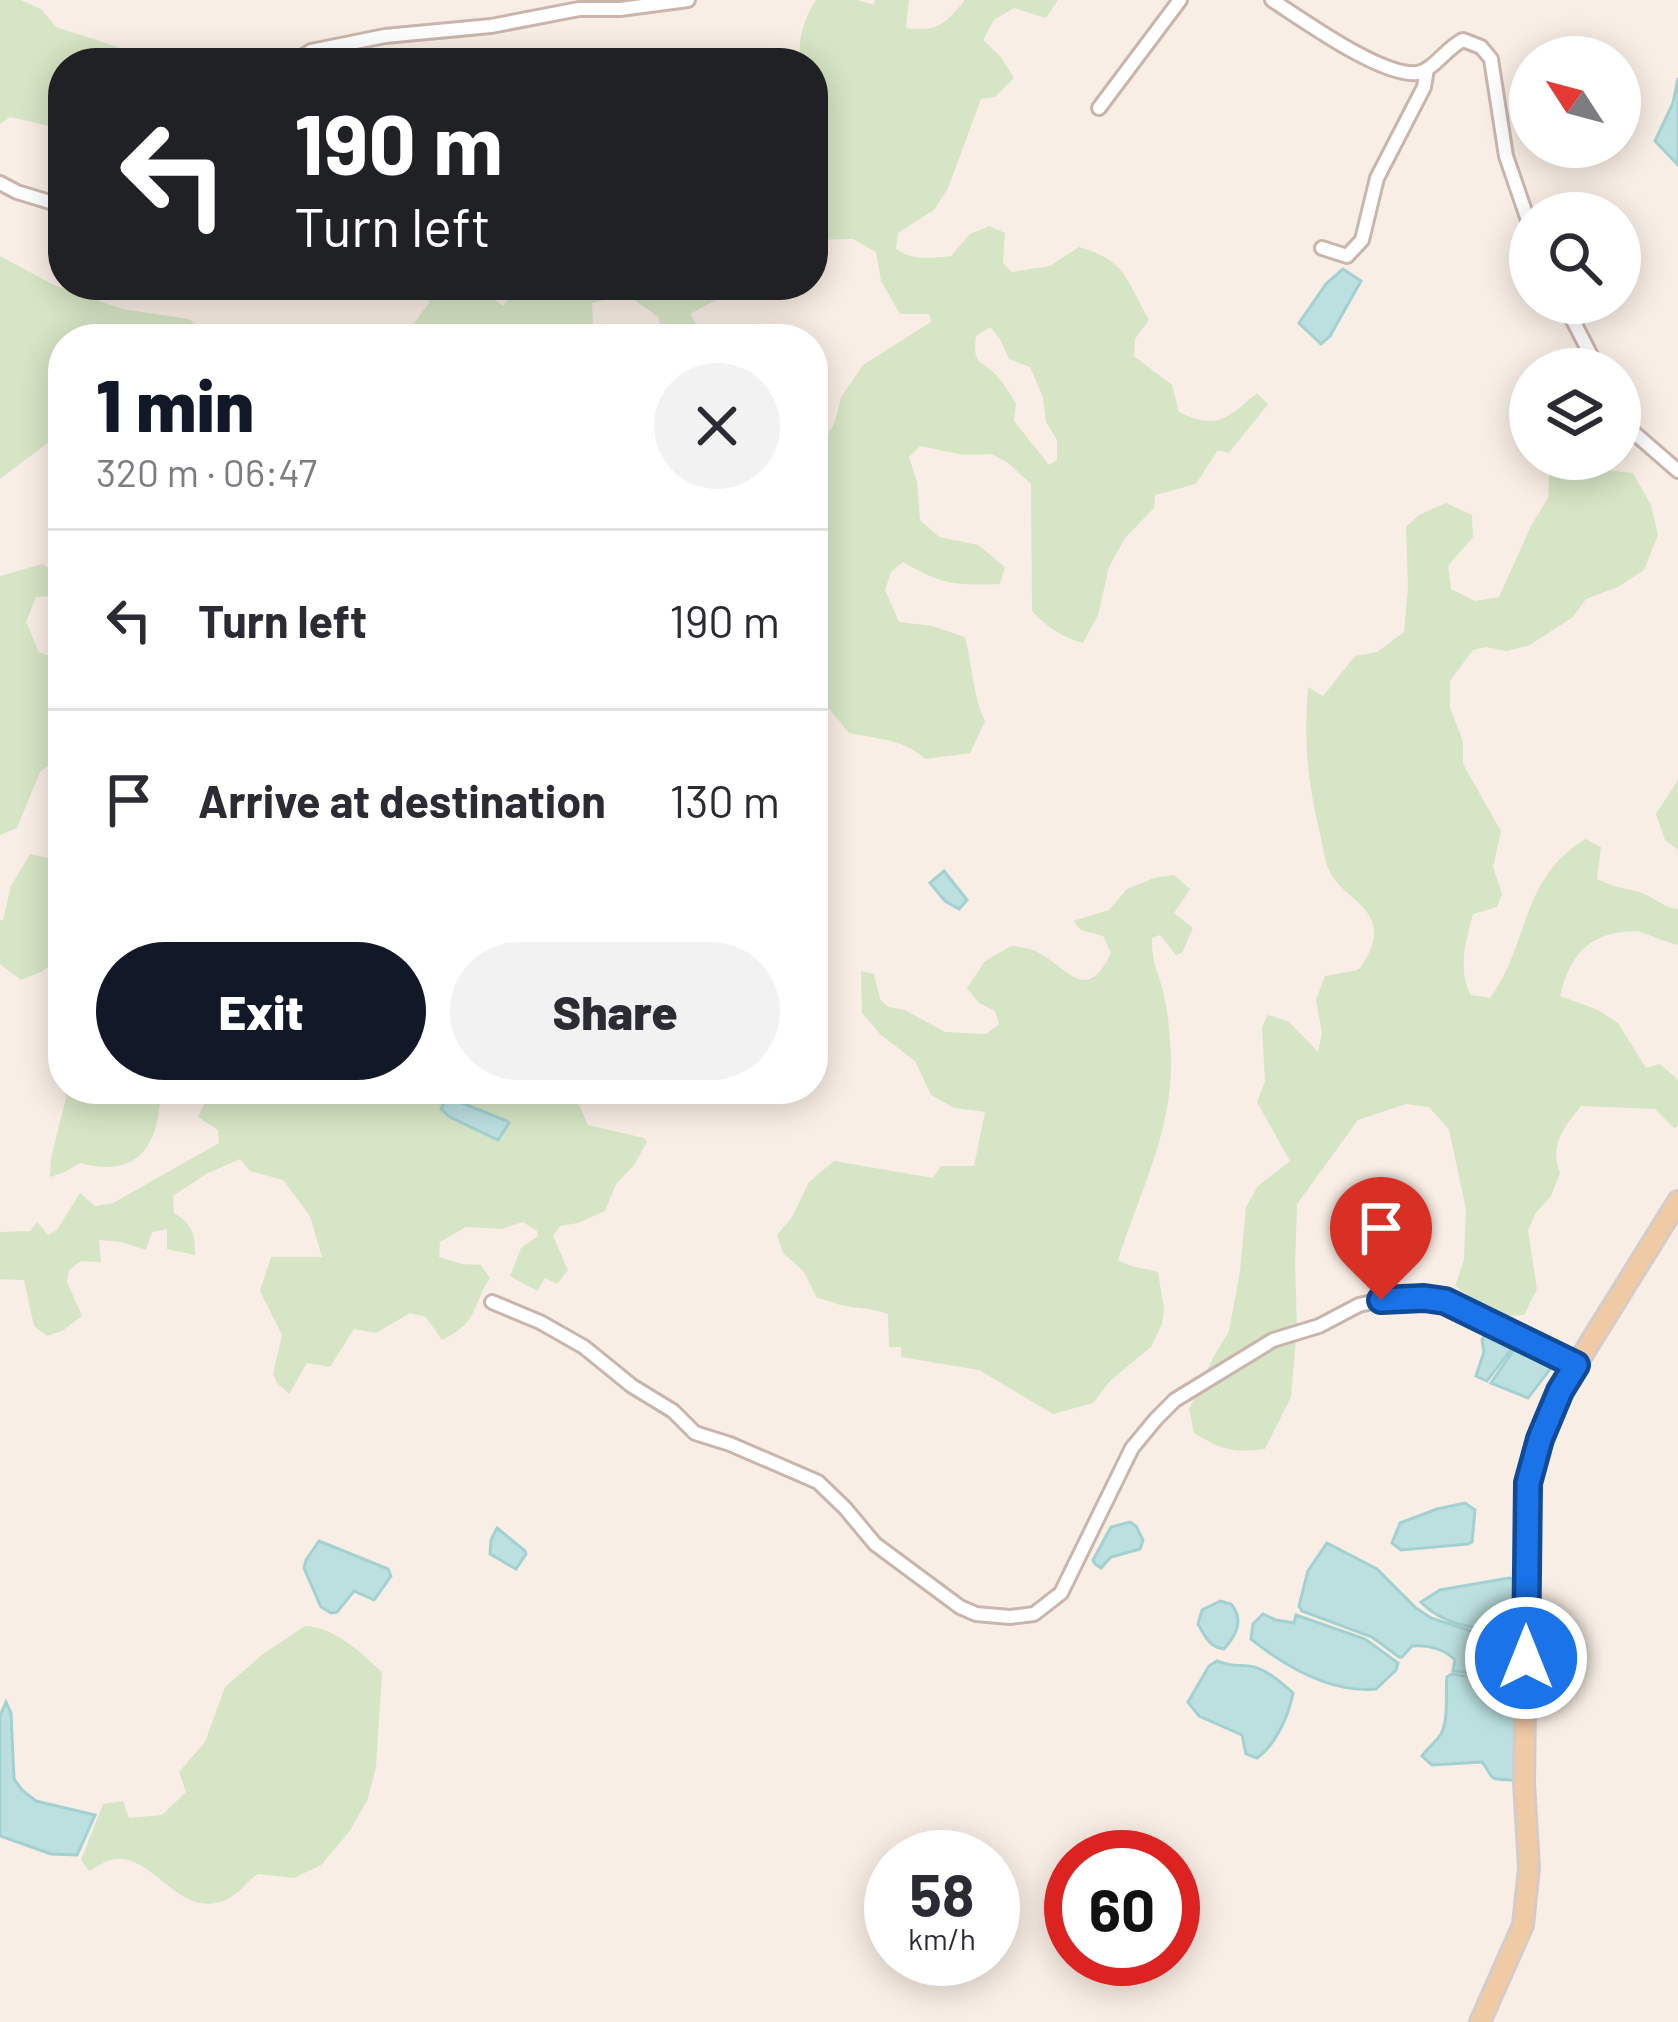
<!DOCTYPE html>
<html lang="en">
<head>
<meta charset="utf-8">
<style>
  body { margin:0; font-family:Barlow,sans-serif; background:#f2f2f3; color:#2b2b33; height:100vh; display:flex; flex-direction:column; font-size:45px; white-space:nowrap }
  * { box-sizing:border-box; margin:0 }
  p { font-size:39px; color:#7c7c81 }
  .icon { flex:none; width:66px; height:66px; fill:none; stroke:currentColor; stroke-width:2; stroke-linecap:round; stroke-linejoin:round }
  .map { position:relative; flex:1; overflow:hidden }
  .drawer { position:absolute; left:48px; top:324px; width:780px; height:780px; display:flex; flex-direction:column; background:#fff; border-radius:48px; box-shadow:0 6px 30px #0003 }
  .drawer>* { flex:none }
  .banner { position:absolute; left:48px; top:48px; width:780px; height:252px; border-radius:48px; box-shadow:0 6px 30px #0003; background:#202124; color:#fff; overflow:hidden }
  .needle { width:78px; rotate:306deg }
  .fabs { position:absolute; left:1509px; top:36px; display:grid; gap:24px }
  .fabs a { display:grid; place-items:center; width:132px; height:132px; border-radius:50%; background:#fff; box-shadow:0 6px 30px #0003; font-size:60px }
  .speed { position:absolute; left:864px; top:1830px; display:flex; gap:24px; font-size:60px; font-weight:700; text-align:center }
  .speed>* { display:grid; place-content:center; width:156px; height:156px; border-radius:50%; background:#fff; box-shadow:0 6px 30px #0003; line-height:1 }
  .speed small { font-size:30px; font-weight:400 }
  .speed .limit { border:18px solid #d22; background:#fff; color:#111 }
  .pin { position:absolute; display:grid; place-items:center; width:102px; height:102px; color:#fff; margin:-123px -51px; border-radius:50% 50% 50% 0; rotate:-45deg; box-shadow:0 0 12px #0007 }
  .pin .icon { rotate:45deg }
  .me { position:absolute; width:132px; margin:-66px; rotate:0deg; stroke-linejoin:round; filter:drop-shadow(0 0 9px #0008) }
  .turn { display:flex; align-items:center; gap:42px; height:252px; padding:0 48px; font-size:54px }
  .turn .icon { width:156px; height:156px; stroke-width:2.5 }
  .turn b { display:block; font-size:84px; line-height:102px }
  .round { display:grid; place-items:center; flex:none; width:126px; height:126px; border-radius:63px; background:#f2f2f3 }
  .summary { display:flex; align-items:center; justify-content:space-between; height:204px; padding:0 48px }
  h1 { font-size:72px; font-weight:800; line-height:90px; color:#111827 }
  .button { display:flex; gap:24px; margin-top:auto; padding:24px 48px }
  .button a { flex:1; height:138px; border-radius:72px; background:#111827; color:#fff; font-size:48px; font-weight:800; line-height:138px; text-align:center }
  .button a+a { background:#f2f2f3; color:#2b2b33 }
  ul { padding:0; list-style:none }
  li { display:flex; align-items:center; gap:36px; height:180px; padding:0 48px; border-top:3px solid #e1e1e2 }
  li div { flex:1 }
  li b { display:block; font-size:45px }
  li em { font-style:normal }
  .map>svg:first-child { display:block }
  .green { fill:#d6e5c5; fill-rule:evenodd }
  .water { fill:#bce0e0; stroke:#a3d0d1; stroke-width:3 }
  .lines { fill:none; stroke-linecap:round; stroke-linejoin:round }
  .minor-casing { stroke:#c9b5ac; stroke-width:18 }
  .primary-casing { stroke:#d4ccca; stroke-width:24 }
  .minor { stroke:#fff; stroke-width:12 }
  .primary { stroke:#f0c9a5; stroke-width:18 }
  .route-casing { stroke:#114b97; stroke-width:30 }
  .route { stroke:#1a73e8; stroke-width:21 }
</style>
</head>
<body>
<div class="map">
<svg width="1678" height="2022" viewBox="0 0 1678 2022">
  <rect width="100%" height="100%" fill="#f9eee5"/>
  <path class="green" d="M0,0h21l20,9 15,18 74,24 8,12h-75v66l-53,-12 -10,7z
    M816,0h41l17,5 1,-5h34l-3,28c33,4 39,-4 59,-28h93l-12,18 -32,-10 -20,12 -11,20 18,17 13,21 -19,19 -14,2 -33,89 -14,22 -36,23 -2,16c16,12 36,9 55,7l19,-22 19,-8 16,7 -2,30 9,9 38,-6 29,-19c48,14 47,33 70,73l-14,19 -1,17 38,29 7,27c39,19 48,6 78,-19l11,11 -39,49 -11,-3 -22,34 -41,11 -1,13 -29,30 -16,29 -11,48 -15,28c-20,-5 -37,-17 -51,-32l-1,-127 -24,-22 -16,-8 -27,1 -44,-9 -11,11 8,25 3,38 19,17 39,8 27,22 -5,17c-45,2 -59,0 -97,-22l-12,10 -6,18 14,32 33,4 33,11c7,28 8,59 20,85l-15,31 -45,6c-18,-19 -51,-21 -76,-26l-36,-44v-237l13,-14 9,-16 6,-25 22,-32 68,-43 -2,-8h-29l-19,-33 -5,-29 -23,-13 -40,1v-177h-13c-2,-24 3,-43 16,-63zM990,327l10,12 9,20 21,8 13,30 3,25 11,18v20l-8,5 -35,-44 2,-18c-6,-9 -11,-18 -18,-26 -16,-18 -26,-10 -22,-41z
    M0,256l54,29 68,24 67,10 24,20h-150v98l-6,-1 -57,43z
    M407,285h68l28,21 16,-21h205l-8,15 -26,14 16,25h-41l-7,-22 -32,-23 -34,9 1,22 9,14h-200l28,-37z
    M1566,466l67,7 18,32 7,30 -14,35 -26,17 -32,12 -13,18 -43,28 -23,6 -21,-4 -13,3 -23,31v27l13,33v23l38,67 -8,36 9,27 -5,13 -24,7c-7,27 -16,55 -2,81l19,3c40,-54 29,-118 95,-159l16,8 -4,32c18,9 24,8 42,13 16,5 22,15 39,17v36c-13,-3 -24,-8 -37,-13 -5,-2 -13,0 -19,0 -39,5 -53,29 -62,64l38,14 20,13 28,45 14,-4 18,16v46l-4,2 -19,-19 -74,-3c-17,21 -32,39 -21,67l-9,23 -16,18 -7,17 9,58 -13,26 -26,2 -43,-31 9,-26 2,-51 -17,-79 -20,-23 -23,-3 -48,16 -61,84 -2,61 2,61 -6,71 -26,52c-33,4 -43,1 -71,-16l-5,-24 25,-53 15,-25 11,-60 6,-64 12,-21 32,-25 -33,-59 8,-21 -3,-54 6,-12 20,6 30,31 4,-19 -6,-33 9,-24 33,-6c7,-9 15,-22 16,-34 2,-32 -34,-40 -45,-66 -5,-11 -6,-25 -9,-36 -13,-55 -16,-91 -12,-147l15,9 32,-40 22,-4 27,-20 4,-45 -2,-60 13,-12 27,-12 26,12 1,22 -25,29 3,23 24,12 24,-4 32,-71 17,-28 1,-23z
    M42,564l21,13v18l-27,2 -10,25 13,30 24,9v94l-23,17 -23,56 -17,7v-259z
    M1678,780v70l-13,-10 -9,-26z
    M30,854l18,4 9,22 6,2v72l-20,17 -22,9 -21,-16v-44h3l8,-34z
    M1174,875l16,14 -16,24 19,15 -11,25 -6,2 -16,-20 -8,3c0,26 5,30 11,53 5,21 7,43 8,65 2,75 -31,135 -53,204 10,7 27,8 40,12l6,37 -2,15 -11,23 -40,33 -18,23 -40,11 -74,-44 -78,-13v-10h-12l-1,-33c-19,-7 -34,-5 -51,-10 -7,-2 -13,-5 -20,-6l-13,-26 -21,-19 -6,-18 15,-18 17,-35 25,-21 99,17 8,-12h33l11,-54 -31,-4 -23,-13 -16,-34 -34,-26 -19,-22 -1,-42 13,3 6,25 8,8 17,3 40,22 41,2 13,-10 -4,-13 -16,-8 -12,-15 18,-27 26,-15c11,1 21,2 30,8 31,19 46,48 70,-1l-8,-17 -22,-6 -8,-9 36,-11 18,-21 27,-11z
    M64,1089h97c-2,56 -21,90 -81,74l-15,9 -15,5 1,-19 15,-60z
    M211,1089h301c21,24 24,9 47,9 3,0 17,5 20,7l9,20 56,13 3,4 -13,23 -18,19 -11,27 -27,12 -18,3 -7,10 15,34 -11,14 -12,-6 -8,13 -27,-15 11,-28 17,-12 -1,-5 -14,-9 -22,7 -35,-2 -26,15 -1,15 23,7 19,1 9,13c-20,31 -11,44 -48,62l-16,-23 -16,-4 -34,20 -22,-4 -24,38 -23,-4 -18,31 -12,-11 -4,-9 9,-39 -22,-44 11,-34h51l-12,-41 -27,-36 -33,-9 -10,-12 -34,15 -33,22 1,17c19,12 21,20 21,42l-28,-6v-20l-15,3 -6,18 -25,-8 -22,-2 2,22 -20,-1 -12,9 -2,12 15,34 -20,15 -15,5 -13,-10 -10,-46 -24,-1v-47l30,-1 7,-9 11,13 9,-5 23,-37 15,13 18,-3 106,-60 -1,-13 -20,-13z
    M305,1626c30,1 56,27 77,46l-6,95 -9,34 -18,31 -28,33 -27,13 -36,-4c-11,7 -18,19 -30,25 -49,23 -72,-44 -113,-40 -9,1 -18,8 -26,12l-8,-11 22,-56 20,-3 6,17 33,-3 24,-23 -7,-20 26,-30 20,-55 38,-33z"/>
  <path class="water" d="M1678,78v87l-23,-24 18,-38z
    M1343,269l18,12 -31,55 -9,8 -22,-21 27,-39z
    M944,871l23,29 -8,9 -14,-8 -15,-18z
    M447,1097l60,24 2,2 -11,17 -48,-23 -9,-8z
    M1487,1330l29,13 -29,38 -11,-5 8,-24 -2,-12z
    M1518,1344l32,14 4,6 -26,34 -37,-15z
    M1465,1503l10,7 -3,32 -4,2 -67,6 -9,-7 8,-20 37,-14z
    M1130,1522l6,4 7,14 -3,9 -29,8 -10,11 -6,-4 -2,-4 18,-33z
    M497,1528l28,23 1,3 -10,15 -26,-15 1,-14z
    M319,1541l69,28 3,7 -17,24 -20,-9 -17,21 -6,1 -10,-6 -17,-39 2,-8z
    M1327,1543l50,26 39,39 15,10 46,15 41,1v44l-65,-7 2,-11c-12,-12 -26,-15 -43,-14l-10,11h-3l-27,-20 -70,-26 -3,-5 9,-35z
    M1509,1578l8,2 3,4v45l-4,2c-31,0 -73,-5 -95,-29l19,-12z
    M1220,1601l11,3c13,15 6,31 -7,45 -15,-2 -18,-12 -26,-25l4,-14z
    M1263,1614l13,6 18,3 2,-8 69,24 33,24 -2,7 -20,19c-46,4 -90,-22 -125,-50l2,-15z
    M1217,1661c14,5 17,4 31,5 16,1 34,17 45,27 -4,22 -18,53 -36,65l-11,-4 -4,-19 -43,-19 -11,-14 21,-36z
    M1452,1674l67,10v88l-6,8c-29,-1 -17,-1 -31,-18l-50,3 -10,-9c5,-8 16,-15 20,-24 7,-17 3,-38 5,-55z
    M6,1702l5,11 3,66 8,11 14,11 59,14 -18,40 -26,-1 -51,-18v-120z"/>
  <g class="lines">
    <g class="minor-casing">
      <path id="minor" d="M1272,0c31,20 110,77 145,73 17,-3 29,-25 46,-33l18,7 10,12 15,97 24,70
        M292,63l19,-12 74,-15 106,-10 88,-17h41l68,-9
        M1099,108l81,-108
        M0,183l17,9 46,14
        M1322,248l25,8 15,-16 15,-62 47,-91 3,-18
        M1564,303l34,66
        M1620,410l12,21 46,40
        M492,1302l48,20 44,25 48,39 41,25 22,22 35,11 88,38 27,26 30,36 85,63 16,7 34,3 24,-3 27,-21 71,-145 24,-29 19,-19 98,-60 46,-14 40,-21 22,-5 42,-2 35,9 118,58"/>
    </g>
    <g class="primary-casing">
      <path id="primary" d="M1480,2022l43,-97 6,-57 -5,-85 4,-300 12,-44 20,-48 118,-190"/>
    </g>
    <use href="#minor" class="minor"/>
    <use href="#primary" class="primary"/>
  </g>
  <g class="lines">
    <g class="route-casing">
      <path id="route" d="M1381,1300l43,-2 21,3 131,64 -16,26 -20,48 -12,44 -2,175"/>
    </g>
    <use href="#route" class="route"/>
  </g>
</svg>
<div class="fabs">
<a><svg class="needle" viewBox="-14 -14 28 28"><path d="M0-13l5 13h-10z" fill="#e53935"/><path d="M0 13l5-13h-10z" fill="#7c7c81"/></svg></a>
<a><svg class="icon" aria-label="search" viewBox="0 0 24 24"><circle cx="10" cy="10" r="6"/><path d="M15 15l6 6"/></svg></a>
<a><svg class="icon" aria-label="layers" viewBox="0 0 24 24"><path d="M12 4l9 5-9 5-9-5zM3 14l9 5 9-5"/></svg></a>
</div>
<div class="speed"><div>58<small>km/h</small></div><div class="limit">60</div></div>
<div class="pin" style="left:1381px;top:1300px;background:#d93025"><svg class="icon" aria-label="arrive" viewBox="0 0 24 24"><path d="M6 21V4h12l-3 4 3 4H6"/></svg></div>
<svg class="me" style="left:1526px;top:1658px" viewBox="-20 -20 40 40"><circle r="17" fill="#1a73e8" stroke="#fff" stroke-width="3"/><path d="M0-11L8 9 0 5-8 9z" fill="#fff"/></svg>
<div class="banner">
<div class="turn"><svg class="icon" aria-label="left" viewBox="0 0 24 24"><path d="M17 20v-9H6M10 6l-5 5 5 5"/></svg><div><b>190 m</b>Turn left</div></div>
</div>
<section class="drawer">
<div class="summary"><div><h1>1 min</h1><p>320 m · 06:47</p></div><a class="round"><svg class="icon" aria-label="close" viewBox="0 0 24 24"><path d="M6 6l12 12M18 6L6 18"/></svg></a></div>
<ul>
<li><svg class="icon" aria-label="left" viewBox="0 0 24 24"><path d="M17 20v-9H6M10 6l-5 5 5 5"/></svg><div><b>Turn left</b></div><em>190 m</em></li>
<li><svg class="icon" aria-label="arrive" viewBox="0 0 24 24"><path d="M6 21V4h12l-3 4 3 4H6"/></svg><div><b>Arrive at destination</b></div><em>130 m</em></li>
</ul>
<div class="button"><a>Exit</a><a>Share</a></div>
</section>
</div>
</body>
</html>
